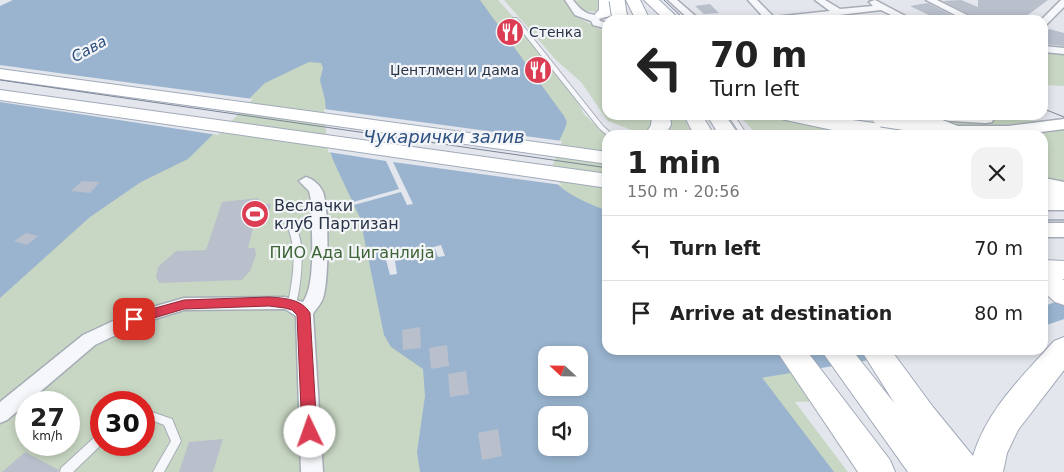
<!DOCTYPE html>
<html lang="en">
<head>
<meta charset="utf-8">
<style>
  body { margin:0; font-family:"DejaVu Sans",sans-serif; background:#f2f2f2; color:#222; height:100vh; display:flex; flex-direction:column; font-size:19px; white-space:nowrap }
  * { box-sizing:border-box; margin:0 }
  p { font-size:16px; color:#767676 }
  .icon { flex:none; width:28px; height:28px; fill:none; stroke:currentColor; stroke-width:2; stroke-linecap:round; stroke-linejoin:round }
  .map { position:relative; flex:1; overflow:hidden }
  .drawer { position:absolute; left:602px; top:130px; width:446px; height:225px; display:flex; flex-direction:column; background:#fff; border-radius:15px; box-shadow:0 2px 8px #0003 }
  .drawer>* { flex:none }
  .banner { position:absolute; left:602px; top:15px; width:446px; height:105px; border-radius:15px; box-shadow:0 2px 8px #0003; background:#fff; color:#222; overflow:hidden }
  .needle { width:32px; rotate:292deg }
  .buttons { position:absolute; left:538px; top:346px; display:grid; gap:10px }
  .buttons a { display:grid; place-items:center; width:50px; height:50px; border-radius:10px; background:#fff; box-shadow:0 2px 8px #0003; font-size:25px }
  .speed { position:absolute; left:15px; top:391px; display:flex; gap:10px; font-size:25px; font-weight:700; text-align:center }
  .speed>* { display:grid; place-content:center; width:65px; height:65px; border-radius:50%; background:#fff; box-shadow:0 2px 8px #0003; line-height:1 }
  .speed small { font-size:12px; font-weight:400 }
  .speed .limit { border:8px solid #d22; background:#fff; color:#111 }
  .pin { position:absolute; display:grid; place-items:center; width:42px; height:42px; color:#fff; margin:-21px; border-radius:10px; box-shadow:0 2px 8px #0006 }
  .me { position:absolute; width:55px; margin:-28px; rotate:357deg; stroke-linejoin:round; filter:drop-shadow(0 0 4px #0008) }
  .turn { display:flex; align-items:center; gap:18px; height:105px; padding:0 25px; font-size:22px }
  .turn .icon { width:65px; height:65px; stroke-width:2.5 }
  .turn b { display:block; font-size:35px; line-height:42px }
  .round { display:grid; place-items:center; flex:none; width:52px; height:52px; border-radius:15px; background:#f2f2f2 }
  .summary { display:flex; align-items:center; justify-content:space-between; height:85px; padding:0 25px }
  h1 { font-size:30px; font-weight:700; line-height:38px }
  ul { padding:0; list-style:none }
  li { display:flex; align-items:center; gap:15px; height:65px; padding:0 25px; border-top:1px solid #e0e0e0 }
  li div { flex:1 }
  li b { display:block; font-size:19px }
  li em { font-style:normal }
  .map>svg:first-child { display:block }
  .green { fill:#c8d7c3; fill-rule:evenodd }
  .water { fill:#9ab4cf; fill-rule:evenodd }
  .pier { fill:#e3e6ec }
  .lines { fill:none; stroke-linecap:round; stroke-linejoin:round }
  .river { fill:#9ab4cf; fill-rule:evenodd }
  .building { fill:#b9bfcb }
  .lane-casing { stroke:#a7adb7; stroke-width:2 }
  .street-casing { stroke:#a7adb7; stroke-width:3 }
  .secondary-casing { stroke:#a7adb7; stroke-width:3 }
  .primary-casing { stroke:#a1aab9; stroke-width:2 }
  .lane { fill:#f6f7fa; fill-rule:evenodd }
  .street { fill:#f6f7fa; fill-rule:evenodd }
  .secondary { fill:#fff; fill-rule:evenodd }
  .primary { fill:#fff; fill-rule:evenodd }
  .tram { stroke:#7a8598; stroke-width:1 }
  .primary-bridge-far1-casing { stroke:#a1aab9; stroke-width:17; stroke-linecap:butt }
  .primary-bridge-casing { stroke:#a1aab9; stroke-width:21; stroke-linecap:butt }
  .primary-bridge-far1 { stroke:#fff; stroke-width:15 }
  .primary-bridge { stroke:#fff; stroke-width:19 }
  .route { fill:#dc3d53; stroke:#8f2836 }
  .labels { text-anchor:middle; stroke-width:4.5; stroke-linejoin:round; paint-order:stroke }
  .far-poi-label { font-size:14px; fill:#283346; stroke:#f3f5f9; text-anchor:start }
  .far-water-label { font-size:15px; font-style:italic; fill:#2e517f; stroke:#f3f5f9 }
  .poi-label { font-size:16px; fill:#283346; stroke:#f3f5f9; text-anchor:start }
  .park-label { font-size:16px; fill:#3d6434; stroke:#f3f5f9 }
  .water-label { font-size:18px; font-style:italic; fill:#2e517f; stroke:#f3f5f9 }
</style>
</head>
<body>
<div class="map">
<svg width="1064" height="472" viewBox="0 0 1064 472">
  <rect width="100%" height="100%" fill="#e3e6ec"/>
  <path class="green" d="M420,0h78l16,18 29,41 7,5 20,23 14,27 23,22 1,214h174l45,51 -32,1 53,70h-848v-262zM546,355h33v33h-33zM26,402h43v43h-43zM101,402h43v43h-43zM546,415h33v33h-33z
    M504,0h62l11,17 30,16 1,82h44l-1,13 -6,7 -37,-14 -27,-39 -25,-22z
    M580,0h21l1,6 -4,6 -14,-1 -9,-10z
    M1044,51l20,1v34l-20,-1z
    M669,115h14l9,20h-25l4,-9z
    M739,115h33l61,14 49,6h-125z
    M909,117l144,4 -98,8z
    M1064,128v54l-20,-5v-42h-66z"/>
  <path class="water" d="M13,0h467l84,116 3,6c-4,15 -15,28 -17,44 -3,23 41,38 57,45l1,139h133l93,122h-414l-3,-20 8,-56 -2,-27 -32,-22 -7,-12 -24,-117 -27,-58 -4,-12 -4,-48 -5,-20 3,-12 -2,-5 -12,-1 -44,21 -77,76 -47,23 -51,35 -90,81v-292zM546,355h33v33h-33zM546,415h33v33h-33z"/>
  <path class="pier" d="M0,65l80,11 173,23 -35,36 -218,-33z
    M324,109l238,32 -10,26 1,8 9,10 -169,-23 20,42 -6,1 -6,-13 -47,13 -1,-3 46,-13 -13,-28 -58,-9z
    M441,245l4,11 -7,1 -3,-8 -40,12 2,13 -7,1 -4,-15z"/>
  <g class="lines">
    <path class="river" d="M1064,299v20l-20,7v-20z
      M669,350h63l23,5 35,-5h88l-4,8 -10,3 -109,18 -72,-18 -10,-3z"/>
  </g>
  <path class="building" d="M961,0l17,7v-7h70l-27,20h-42l-36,-19z
    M928,3l33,17h-22l-29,-14z
    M710,4l9,9 -15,1 -9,-8z
    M1049,29l15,4v13l-20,-2v-10z
    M82,181l18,1 -10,11 -19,-2z
    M259,198l-2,7 14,-1 -4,15 -12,1 -7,28h7l1,7 -6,16 -8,9 -83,3 -3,-6 2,-10 18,-16 30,-1 16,-48z
    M26,233l12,3 -11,9 -13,-4z
    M420,327l1,21 -18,2 -1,-20z
    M447,345l2,21 -18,3 -2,-21z
    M466,371l3,23 -19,3 -2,-23z
    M498,429l4,27 -20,4 -4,-27z
    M223,439l-10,33h-34l10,-30z
    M25,452l34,18 -1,2h-56z"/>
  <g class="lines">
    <g class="lane-casing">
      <path id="lane" d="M513,18h4l86,108 10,9h-5v1l-9,-8 -86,-108z
        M728,115h6l13,20h-6z
        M288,223h3c17,9 10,68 4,83l-3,1 -3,-1 -1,-2c5,-27 10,-53 -1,-79z
        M149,411l23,8 9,22 -17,31h-11l18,-31 -7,-16 -15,-6 -5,1v-8z
        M101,433v12l-28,27h-13l1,-4 36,-33z"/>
    </g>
    <g class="street-casing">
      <path id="street" d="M565,0h8c22,31 35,0 55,20h-10l-9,-4 -10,3 1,2 8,2v6l-15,-4 -2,-4 -16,-6z
        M668,0h9l23,20h-10z
        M748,0h9l17,17 56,-6 -15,-11h10l15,9 33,-3 -4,-4 6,-2 38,20h-12l-20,-10 -84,10h-31z
        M926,0h11l40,20h-12z
        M1061,0h3v7l-17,17 -3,1v-5h-3z
        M1044,46l20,2v6l-20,-2z
        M812,115h23l4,3 -6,4 -19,-5z
        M306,177c7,2 14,8 17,15 6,16 6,89 0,106 -2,6 -7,11 -10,16l10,158h-22l-5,-156 -11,-7 -101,1 -45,14 -44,21 -88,75 -7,3v-21l83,-67 45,-21 56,-16 101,-1 18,5c14,-19 8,-77 8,-102l-2,-9 -10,-10z"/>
    </g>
    <g class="secondary-casing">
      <path id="secondary" d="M926,115h66l2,3 -2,4 -6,1 -52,-3 -6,-1z
        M1064,119v10l-47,6h-87l-4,-4 3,-4 6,-1h73z
        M1044,178l20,4v12l-20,-4z
        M1044,198h20v12h-20z
        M1044,223h20v14h-20z"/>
    </g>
    <g class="primary-casing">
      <path id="primary" d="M599,0h14v11l-6,6h-10l-2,-3 4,-4z
        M626,0h14l10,20h-14z
        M644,0h15l21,20h-15z
        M0,69l608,83v12l-608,-85z
        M0,90l608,84v14l-608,-88z
        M652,115h18l1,10 -6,10h-20l6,-10z
        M684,115h18l12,20h-20z
        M707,115h18l14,20h-20z
        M779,115h37l102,14 7,2 3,4h-57l-34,-4 -56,-12z
        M1044,181l20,8v16l-20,-8z
        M1044,260l20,1v18h-2l2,1v25l-9,-3 -11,-10z
        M1064,337v33l-46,60 -11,23 -4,19h-95l-87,-122h31l43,54 -34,-54h30l42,57 40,49c14,-47 50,-80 81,-115z
        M776,350h30l84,110 5,12h-37z"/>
    </g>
    <use href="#lane" class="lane"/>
    <use href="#street" class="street"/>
    <use href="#secondary" class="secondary"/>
    <use href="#primary" class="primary"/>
    <path class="tram" d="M664,0l21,20
      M0,80l608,88
      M1044,109l20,8
      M1044,220h20"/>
    <g class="primary-bridge-far1-casing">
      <path id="primary-bridge-far1" d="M617,0l3,20"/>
    </g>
    <g class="primary-bridge-casing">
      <path id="primary-bridge" d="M882,117l45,7 28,11"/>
    </g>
    <use href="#primary-bridge-far1" class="primary-bridge-far1"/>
    <use href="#primary-bridge" class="primary-bridge"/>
  </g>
  <path class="route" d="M269,297c15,1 33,2 41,16l7,119 -2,5 -5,2 -6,-2 -2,-5 -5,-117 -5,-5 -7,-2 -16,-2 -85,3 -50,15 -4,-1 -2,-4 2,-4 54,-15z"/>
  <defs>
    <g id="restaurant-disc" transform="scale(1.4375)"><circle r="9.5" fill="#dc3d53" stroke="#f3f5f9"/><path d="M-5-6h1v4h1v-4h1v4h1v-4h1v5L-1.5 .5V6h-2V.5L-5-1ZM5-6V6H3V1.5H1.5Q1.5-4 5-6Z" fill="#fff"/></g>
    <g id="stadium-disc" transform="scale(1.4375)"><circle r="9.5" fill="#dc3d53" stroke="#f3f5f9"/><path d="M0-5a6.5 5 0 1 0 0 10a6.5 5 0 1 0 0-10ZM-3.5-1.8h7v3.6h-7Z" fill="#fff"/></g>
  </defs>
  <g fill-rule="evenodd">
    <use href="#restaurant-disc" x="510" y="32"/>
    <use href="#restaurant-disc" x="538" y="70"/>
    <use href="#stadium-disc" x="255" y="214"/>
  </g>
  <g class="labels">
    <g class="far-poi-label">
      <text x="529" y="37">Стенка</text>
      <text x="519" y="75" text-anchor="end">Џентлмен и дама</text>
    </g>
    <g class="far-water-label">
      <text transform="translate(89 49) rotate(-29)" y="5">Сава</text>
    </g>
    <g class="poi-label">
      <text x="274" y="211">Веслачки<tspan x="274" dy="18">клуб Партизан</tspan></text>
    </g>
    <g class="park-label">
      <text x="352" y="258">ПИО Ада Циганлија</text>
    </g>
    <g class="water-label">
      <text x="444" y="143">Чукарички залив</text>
    </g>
  </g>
</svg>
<div class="buttons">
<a><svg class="needle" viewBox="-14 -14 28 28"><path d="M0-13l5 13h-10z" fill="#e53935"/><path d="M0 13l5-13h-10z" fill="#767676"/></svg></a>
<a><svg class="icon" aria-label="sound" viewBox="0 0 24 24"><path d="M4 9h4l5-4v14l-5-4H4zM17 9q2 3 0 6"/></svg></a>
</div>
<div class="speed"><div>27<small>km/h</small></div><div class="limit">30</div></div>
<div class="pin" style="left:134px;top:319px;background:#d93025"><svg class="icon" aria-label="arrive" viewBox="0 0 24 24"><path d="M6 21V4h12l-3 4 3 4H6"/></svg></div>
<svg class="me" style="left:310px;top:432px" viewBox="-20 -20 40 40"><circle r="19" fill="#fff"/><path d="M0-13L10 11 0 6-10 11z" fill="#dc3d53"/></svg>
<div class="banner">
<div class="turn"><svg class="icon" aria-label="left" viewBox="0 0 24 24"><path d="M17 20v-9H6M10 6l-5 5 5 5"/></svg><div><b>70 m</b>Turn left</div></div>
</div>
<section class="drawer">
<div class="summary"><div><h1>1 min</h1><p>150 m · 20:56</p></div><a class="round"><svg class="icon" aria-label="close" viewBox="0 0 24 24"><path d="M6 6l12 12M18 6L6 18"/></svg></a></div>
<ul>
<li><svg class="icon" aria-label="left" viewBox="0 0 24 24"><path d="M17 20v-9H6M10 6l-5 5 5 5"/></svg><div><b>Turn left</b></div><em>70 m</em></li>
<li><svg class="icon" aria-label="arrive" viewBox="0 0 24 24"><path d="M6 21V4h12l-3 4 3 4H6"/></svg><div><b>Arrive at destination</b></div><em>80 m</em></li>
</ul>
</section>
</div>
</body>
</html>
